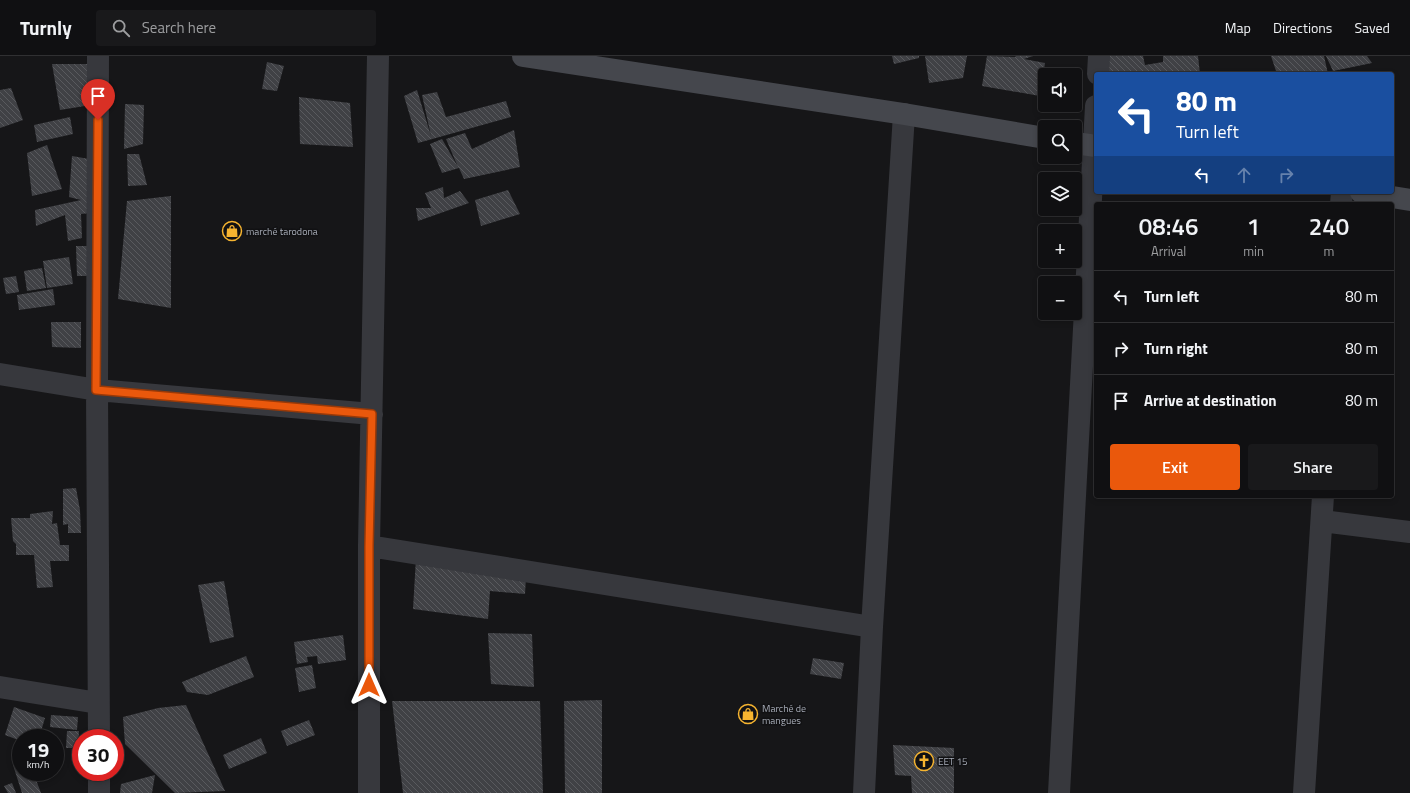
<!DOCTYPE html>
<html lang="en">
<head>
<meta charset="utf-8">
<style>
  body { margin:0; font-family:"Titillium Web",sans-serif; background:#19191b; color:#f1f3f6; height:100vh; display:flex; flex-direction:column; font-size:15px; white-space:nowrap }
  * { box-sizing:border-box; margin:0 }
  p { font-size:13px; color:#9c9d9f }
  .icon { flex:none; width:22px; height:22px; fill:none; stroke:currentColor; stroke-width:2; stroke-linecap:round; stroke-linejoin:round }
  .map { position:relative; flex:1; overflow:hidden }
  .panel { position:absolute; left:1094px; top:146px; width:300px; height:296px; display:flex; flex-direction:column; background:#101012; border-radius:4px; box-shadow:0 2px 6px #0003,0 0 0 1px #303032 }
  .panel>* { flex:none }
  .guide { position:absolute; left:1094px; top:16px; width:300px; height:122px; border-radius:4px; box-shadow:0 2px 6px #0003,0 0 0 1px #303032; background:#1a4fa0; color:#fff; overflow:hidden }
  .tools { position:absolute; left:1038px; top:12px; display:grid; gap:8px }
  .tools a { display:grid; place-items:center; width:44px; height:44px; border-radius:4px; background:#101012; box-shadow:0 2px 6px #0003,0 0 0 1px #303032; font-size:20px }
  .speed { position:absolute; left:12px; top:673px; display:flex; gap:8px; font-size:20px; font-weight:700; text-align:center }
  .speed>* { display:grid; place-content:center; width:52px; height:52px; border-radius:50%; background:#101012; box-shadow:0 2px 6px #0003,0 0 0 1px #303032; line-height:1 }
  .speed small { font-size:10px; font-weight:400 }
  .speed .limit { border:6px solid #d22; background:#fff; color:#111 }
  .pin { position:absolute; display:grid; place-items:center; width:34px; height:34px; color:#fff; margin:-41px -17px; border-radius:50% 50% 50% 0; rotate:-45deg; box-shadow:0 0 4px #0007 }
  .pin .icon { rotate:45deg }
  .me { position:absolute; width:44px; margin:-22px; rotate:0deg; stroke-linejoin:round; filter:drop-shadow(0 0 3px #0008) }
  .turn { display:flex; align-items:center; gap:14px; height:84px; padding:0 16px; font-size:18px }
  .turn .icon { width:52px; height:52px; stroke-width:2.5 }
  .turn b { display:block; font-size:28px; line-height:34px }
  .lanes { display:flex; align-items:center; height:38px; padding:0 16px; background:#0003; justify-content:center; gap:20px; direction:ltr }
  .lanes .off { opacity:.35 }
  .eta { display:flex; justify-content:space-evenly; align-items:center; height:68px; text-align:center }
  .eta b { font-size:24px; font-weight:600; line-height:28px }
  .action { display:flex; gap:8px; margin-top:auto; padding:8px 16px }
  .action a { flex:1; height:46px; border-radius:4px; background:#ea580c; color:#fff; font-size:16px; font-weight:600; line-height:46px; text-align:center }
  .action a+a { background:#19191b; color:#f1f3f6 }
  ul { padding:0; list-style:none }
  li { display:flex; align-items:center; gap:12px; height:52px; padding:0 16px; border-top:1px solid #303032 }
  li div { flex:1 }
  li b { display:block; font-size:15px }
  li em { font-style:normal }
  header { display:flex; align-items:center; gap:24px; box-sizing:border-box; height:56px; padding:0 20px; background:#101012; border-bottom:1px solid #303032 }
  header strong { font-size:19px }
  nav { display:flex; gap:22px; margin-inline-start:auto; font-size:14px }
  .search { width:280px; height:36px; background:#19191b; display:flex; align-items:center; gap:10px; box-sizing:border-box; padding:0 14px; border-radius:4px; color:#9c9d9f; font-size:15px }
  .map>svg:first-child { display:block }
  .building { fill:url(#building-back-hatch) }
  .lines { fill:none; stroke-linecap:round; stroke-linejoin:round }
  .street { stroke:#37383d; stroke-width:22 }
  .secondary { stroke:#45474d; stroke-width:22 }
  .route-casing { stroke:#983908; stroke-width:10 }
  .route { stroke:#ea580c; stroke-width:7 }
  .labels { text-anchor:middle; stroke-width:3; stroke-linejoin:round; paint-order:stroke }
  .poi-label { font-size:10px; fill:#a8adb8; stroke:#111113; text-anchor:start }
</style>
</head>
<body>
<header>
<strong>Turnly</strong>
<div class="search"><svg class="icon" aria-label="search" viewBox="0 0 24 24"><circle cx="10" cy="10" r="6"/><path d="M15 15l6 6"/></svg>Search here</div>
<nav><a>Map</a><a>Directions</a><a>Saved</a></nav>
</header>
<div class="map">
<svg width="1410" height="737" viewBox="0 0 1410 737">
  <defs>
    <pattern id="building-back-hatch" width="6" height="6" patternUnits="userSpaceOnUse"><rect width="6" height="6" fill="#404145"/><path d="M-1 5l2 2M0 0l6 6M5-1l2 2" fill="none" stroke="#595a5e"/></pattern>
  </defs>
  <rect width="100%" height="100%" fill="#161618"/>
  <path class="building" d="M892,0h27v2l-25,6z
    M925,0h42l-4,22 -34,5z
    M987,0l29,1 -1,-1h18l-9,3 21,4 -5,33 -58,-10z
    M1106,0h37l2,9 18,-3v-6h35l2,18h-91z
    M1271,0h53l4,18h-51z
    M1326,0h41l5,7 -39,8z
    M267,6l17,4 -7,25 -15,-2z
    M52,8h36l3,41 -31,5z
    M11,32l12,32 -23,8v-38z
    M417,34l14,46 -9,-41 15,-3 9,25 60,-16 5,16 -93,26 -14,-47z
    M299,41l51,6 3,44 -53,-3z
    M125,48l19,1 -1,39 -19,5z
    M70,61l3,17 -36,8 -3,-17z
    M514,74l6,37 -56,12 -5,-11 -17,5 -12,-29 12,-5 16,28 -12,-28 19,-6 7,16z
    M47,89l15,44 -30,7 -5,-43z
    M127,98h12l8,31 -19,1z
    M72,100l23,4 -4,53 -10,1 1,24 -14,3 -3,-26 -29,11 -1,-16 46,-10 -12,-3z
    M443,131l1,11 16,-7 9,12 -51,18 -2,-13h15l-6,-15z
    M508,134l12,24 -39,12 -6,-26z
    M171,140v112l-53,-9 9,-98z
    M76,190h12l1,30h-12z
    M69,201l4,27 -26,4 -4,-27z
    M42,212l4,20 -19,3 -3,-20z
    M16,220l3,16 -13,2 -3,-16z
    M53,233l2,16 -36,5 -2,-15z
    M51,266h30v26l-29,-1z
    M76,432l4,22 1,23h-13v-9l-5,1v-36z
    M53,455l-1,13 5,-1 3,22h9v16h-19l3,26 -16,1 -3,-33h-18v-11l-3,-3 -2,-23h19v-4z
    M416,502l110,19 -1,17 -35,-3 -2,28 -75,-10z
    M224,525l10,56 -24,6 -12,-58z
    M488,577l44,1 2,53 -43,-3z
    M343,579l3,25 -28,4 -1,-8 -10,1 1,5 -11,2 -3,-22z
    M246,600l8,21 -46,18 -21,-3 -5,-10z
    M813,602l31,5 -3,16 -31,-5z
    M312,609l4,23 -17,4 -4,-24z
    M602,644v93h-37l-1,-92z
    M392,645h148l3,92h-140z
    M186,649l39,86 -50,2 -50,-49 -2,-27 35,-9z
    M14,651l31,11 -6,20h-18v3l-16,-6z
    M51,659l27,2 -1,13 -27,-3z
    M309,664l6,15 -28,11 -6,-15z
    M67,675h12l-1,17h-12z
    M261,682l6,15 -38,16 -6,-14z
    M893,689l61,3v45h-42l-1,-17 -16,-1z
    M21,706v10h12l8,21h-19l-9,-28z
    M155,719l-3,18h-32l1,-9z
    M12,727l4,10h-8l-4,-7z"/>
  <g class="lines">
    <path class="street" d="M98,0l-1,334 2,348
      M1098,18l1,-18
      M1341,148l1,-12
      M0,318l97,16 275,24
      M1322,465l88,11
      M369,490l503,81
      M0,631l98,16
      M99,716v21
      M369,737v-247l9,-490
      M864,737l8,-166 32,-513
      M1059,737l37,-687
      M1304,737l19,-297"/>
    <path class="secondary" d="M523,0l381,58 141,24
      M1075,87l21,3
      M1361,136l49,8"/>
  </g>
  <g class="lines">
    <g class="route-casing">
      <path id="route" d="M98,64l-2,270 276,24 -3,132v139"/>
    </g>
    <use href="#route" class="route"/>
  </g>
  <defs>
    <g id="shop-ring" transform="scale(1)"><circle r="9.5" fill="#111113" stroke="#f6b430" stroke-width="1.5"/><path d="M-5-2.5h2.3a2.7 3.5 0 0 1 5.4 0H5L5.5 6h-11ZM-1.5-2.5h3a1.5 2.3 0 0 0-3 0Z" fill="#f6b430"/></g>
    <g id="church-ring" transform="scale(1)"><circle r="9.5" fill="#111113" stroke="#f6b430" stroke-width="1.5"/><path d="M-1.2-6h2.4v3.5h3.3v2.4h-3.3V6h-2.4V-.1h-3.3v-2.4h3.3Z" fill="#f6b430"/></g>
  </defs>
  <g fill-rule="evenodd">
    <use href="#shop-ring" x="232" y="175"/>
    <use href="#shop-ring" x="748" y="658"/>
    <use href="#church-ring" x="924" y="705"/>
  </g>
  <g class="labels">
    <g class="poi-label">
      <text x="246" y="179">marché tarodona</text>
      <text x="762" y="656">Marché de<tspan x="762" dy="12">mangues</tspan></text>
      <text x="938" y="709">EET 15</text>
    </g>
  </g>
</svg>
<div class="tools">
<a><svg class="icon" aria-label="sound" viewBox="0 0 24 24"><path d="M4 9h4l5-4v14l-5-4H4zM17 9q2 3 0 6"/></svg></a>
<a><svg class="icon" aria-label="search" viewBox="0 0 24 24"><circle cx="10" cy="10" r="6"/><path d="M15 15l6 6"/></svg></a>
<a><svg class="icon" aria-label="layers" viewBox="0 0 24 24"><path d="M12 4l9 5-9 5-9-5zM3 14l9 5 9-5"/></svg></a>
<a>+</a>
<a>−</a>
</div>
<div class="speed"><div>19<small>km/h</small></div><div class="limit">30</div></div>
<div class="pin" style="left:98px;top:64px;background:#d93025"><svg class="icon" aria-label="arrive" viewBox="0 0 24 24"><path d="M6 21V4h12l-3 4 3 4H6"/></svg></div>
<svg class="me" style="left:369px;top:629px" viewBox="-20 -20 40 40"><path d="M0-17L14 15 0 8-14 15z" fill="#ea580c" stroke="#fff" stroke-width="4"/></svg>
<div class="guide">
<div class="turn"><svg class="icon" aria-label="left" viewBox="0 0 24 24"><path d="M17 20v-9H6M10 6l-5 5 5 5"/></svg><div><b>80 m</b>Turn left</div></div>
<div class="lanes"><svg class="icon" aria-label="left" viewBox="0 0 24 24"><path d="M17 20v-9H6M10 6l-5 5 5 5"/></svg><svg class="icon off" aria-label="ahead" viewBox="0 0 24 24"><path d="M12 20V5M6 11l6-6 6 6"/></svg><svg class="icon off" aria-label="right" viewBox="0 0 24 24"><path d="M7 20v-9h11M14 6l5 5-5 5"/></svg></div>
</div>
<section class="panel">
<div class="eta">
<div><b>08:46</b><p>Arrival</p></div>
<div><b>1</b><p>min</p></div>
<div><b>240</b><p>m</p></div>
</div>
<ul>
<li><svg class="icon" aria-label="left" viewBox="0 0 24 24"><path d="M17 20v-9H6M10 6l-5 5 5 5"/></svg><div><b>Turn left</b></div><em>80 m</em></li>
<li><svg class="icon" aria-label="right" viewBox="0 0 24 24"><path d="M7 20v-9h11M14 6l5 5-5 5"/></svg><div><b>Turn right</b></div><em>80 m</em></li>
<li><svg class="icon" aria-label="arrive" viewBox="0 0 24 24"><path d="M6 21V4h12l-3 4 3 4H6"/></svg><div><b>Arrive at destination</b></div><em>80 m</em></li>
</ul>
<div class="action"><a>Exit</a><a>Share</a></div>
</section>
</div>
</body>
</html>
